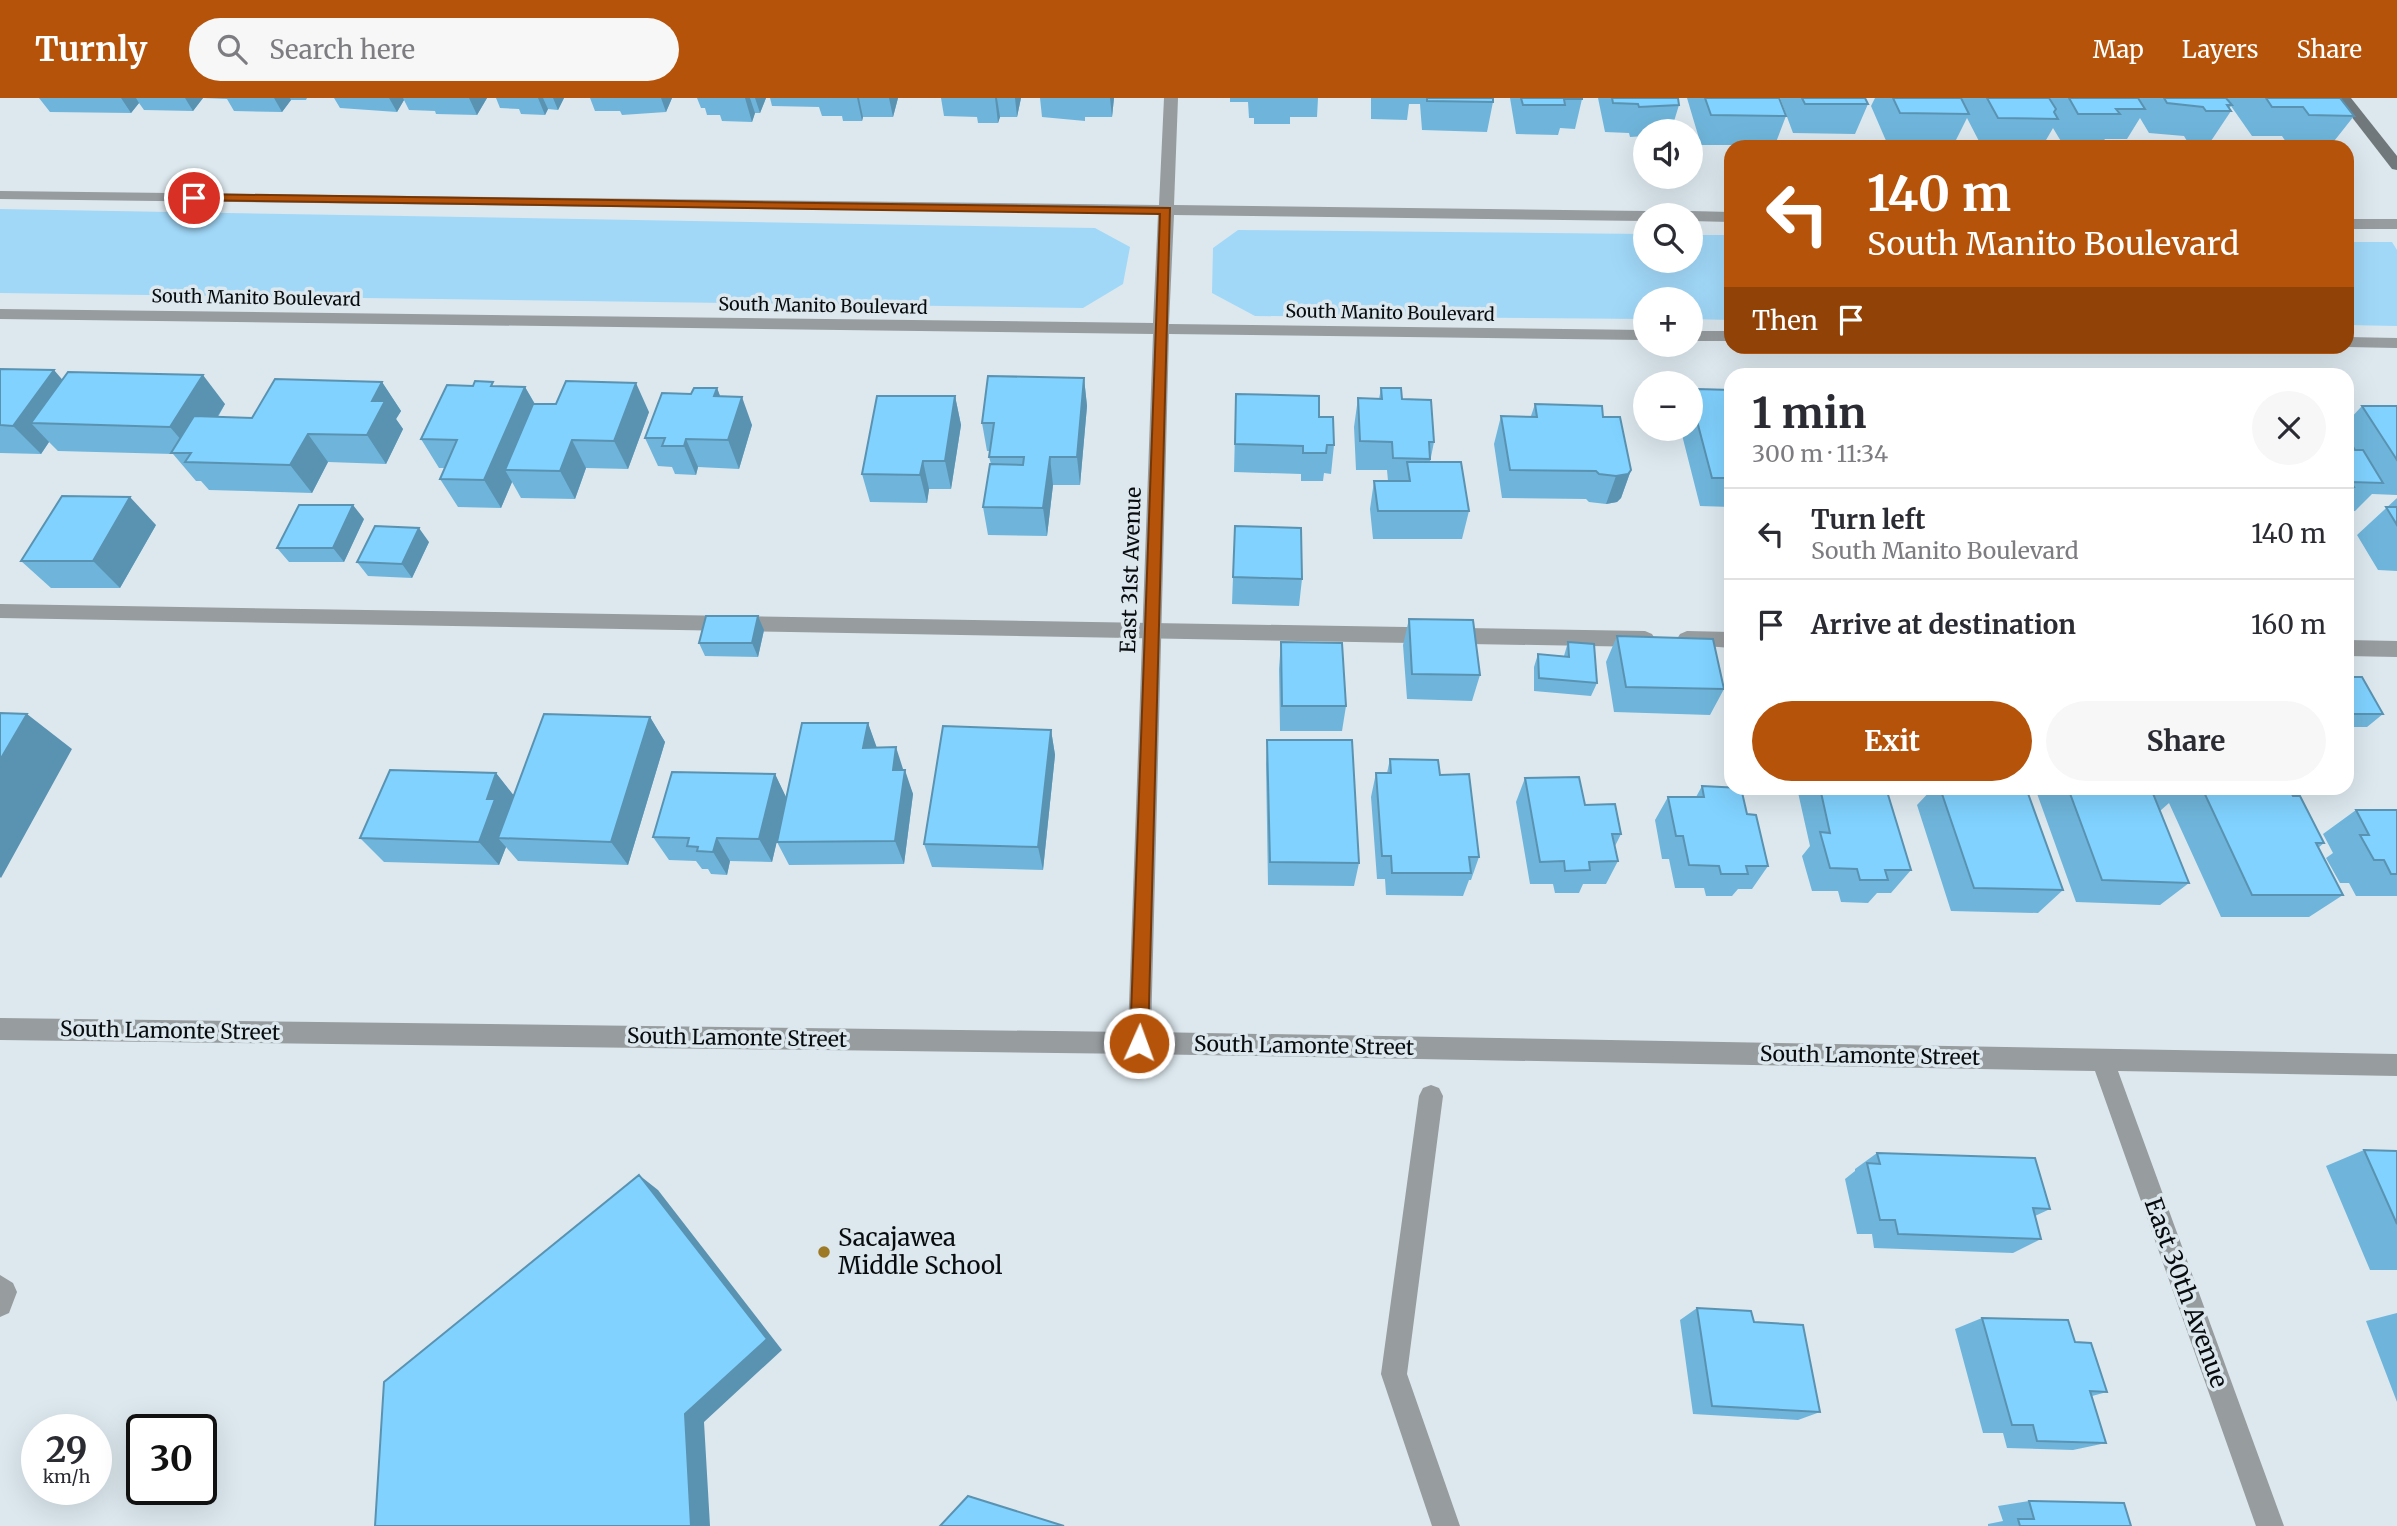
<!DOCTYPE html>
<html lang="en">
<head>
<meta charset="utf-8">
<style>
  body { margin:0; font-family:Merriweather,serif; background:#f7f7f7; color:#2b2b33; height:100vh; display:flex; flex-direction:column; font-size:26px; white-space:nowrap }
  * { box-sizing:border-box; margin:0 }
  p { font-size:23px; color:#7c7c81 }
  .icon { flex:none; width:38px; height:38px; fill:none; stroke:currentColor; stroke-width:2; stroke-linecap:round; stroke-linejoin:round }
  .map { position:relative; flex:1; overflow:hidden }
  .panel { position:absolute; left:1724px; top:270px; width:630px; height:427px; display:flex; flex-direction:column; background:#fff; border-radius:21px; box-shadow:0 7px 28px #0002 }
  .panel>* { flex:none }
  .hud { position:absolute; left:1724px; top:42px; width:630px; height:214px; border-radius:21px; box-shadow:0 7px 28px #0002; background:#b45309; color:#fff; overflow:hidden }
  .tools { position:absolute; left:1633px; top:21px; display:grid; gap:14px }
  .tools a { display:grid; place-items:center; width:70px; height:70px; border-radius:50%; background:#fff; box-shadow:0 7px 28px #0002; font-size:35px }
  .speed { position:absolute; left:21px; top:1316px; display:flex; gap:14px; font-size:35px; font-weight:700; text-align:center }
  .speed>* { display:grid; place-content:center; width:91px; height:91px; border-radius:50%; background:#fff; box-shadow:0 7px 28px #0002; line-height:1 }
  .speed small { font-size:18px; font-weight:400 }
  .speed .limit { border:4px solid #111; border-radius:10px; background:#fff; color:#111 }
  .pin { position:absolute; display:grid; place-items:center; width:60px; height:60px; color:#fff; margin:-30px; border:4px solid #fff; border-radius:50%; box-shadow:0 2px 7px #0007 }
  .me { position:absolute; width:77px; margin:-38px; rotate:2deg; stroke-linejoin:round; filter:drop-shadow(0 0 5px #0008) }
  .turn { display:flex; align-items:center; gap:24px; height:147px; padding:0 28px; font-size:32px }
  .turn .icon { width:91px; height:91px; stroke-width:2.5 }
  .turn b { display:block; font-size:49px; line-height:60px }
  .then { display:flex; align-items:center; height:66px; padding:0 28px; background:#0003; gap:14px; font-size:26px }
  .round { display:grid; place-items:center; flex:none; width:74px; height:74px; border-radius:37px; background:#f7f7f7 }
  .summary { display:flex; align-items:center; justify-content:space-between; height:119px; padding:0 28px }
  h1 { font-size:42px; font-weight:700; line-height:52px }
  .primary-button { display:flex; gap:14px; margin-top:auto; padding:14px 28px }
  .primary-button a { flex:1; height:80px; border-radius:42px; background:#b45309; color:#fff; font-size:28px; font-weight:700; line-height:80px; text-align:center }
  .primary-button a+a { background:#f7f7f7; color:#2b2b33 }
  ul { padding:0; list-style:none }
  li { display:flex; align-items:center; gap:21px; height:91px; padding:0 28px; border-top:2px solid #e1e1e2 }
  li div { flex:1 }
  li b { display:block; font-size:26px }
  li em { font-style:normal }
  header { display:flex; align-items:center; gap:42px; box-sizing:border-box; height:98px; padding:0 35px; background:#b45309; color:#fff }
  header strong { font-size:33px }
  nav { display:flex; gap:38px; margin-inline-start:auto; font-size:24px }
  .search { width:490px; height:63px; background:#f7f7f7; display:flex; align-items:center; gap:18px; box-sizing:border-box; padding:0 24px; border-radius:38px; color:#7c7c81; font-size:26px }
  .map>svg:first-child { display:block }
  .green { fill:#a1d8f8 }
  .lines { fill:none; stroke-linecap:round; stroke-linejoin:round }
  .lane { fill:#979c9e; fill-rule:evenodd }
  .street { fill:#979c9e; fill-rule:evenodd }
  .secondary { fill:#71787c; fill-rule:evenodd }
  .wall { fill:#6fb5db }
  .shaded-wall { fill:#5a93b2 }
  .building { fill:#81d2ff; stroke:#5a93b2; stroke-width:2 }
  .route { fill:#b45309; stroke:#753606; stroke-width:2 }
  .poi-dot { fill:#9e7925; stroke:#dce8ee; stroke-width:2.5 }
  .labels { text-anchor:middle; stroke-width:7; stroke-linejoin:round; paint-order:stroke }
  .far-street-label { font-size:18px; fill:#080c0e; stroke:#dce8ee }
  .street-label { font-size:21px; fill:#080c0e; stroke:#dce8ee }
  .near-poi-label { font-size:24px; fill:#080c0e; stroke:#dce8ee; text-anchor:start }
  .near-street-label { font-size:24px; fill:#080c0e; stroke:#dce8ee }
</style>
</head>
<body>
<header>
<strong>Turnly</strong>
<div class="search"><svg class="icon" aria-label="search" viewBox="0 0 24 24"><circle cx="10" cy="10" r="6"/><path d="M15 15l6 6"/></svg>Search here</div>
<nav><a>Map</a><a>Layers</a><a>Share</a></nav>
</header>
<div class="map">
<svg width="2397" height="1428" viewBox="0 0 2397 1428">
  <rect width="100%" height="100%" fill="#dce8ee"/>
  <path class="green" d="M0,111l1095,19 35,19 -7,37 -40,24 -1083,-15z
    M1238,132l407,4v27h45l1,-26h40v85l-40,-1 -1,-20h-45v20l-390,-3 -43,-23 1,-45z
    M2347,144h45l5,8v76l-50,-1z"/>
  <g class="lines">
    <path class="lane" d="M0,506l1645,27 7,3 3,5 -3,5 -7,3 -1645,-29z
      M1687,533l44,1v16l-51,-4 -3,-5 3,-5z
      M2347,542l50,1v16l-50,-1z
      M1431,987l8,3 4,8 -36,278 53,152h-28l-51,-152 38,-278 4,-8z
      M0,1177l13,8 4,9 -8,21 -9,4z"/>
    <path class="street" d="M1164,0h14l-4,107 471,6 7,4h-7v6l-471,-6 -5,109 476,6v10l-476,-6 -18,698 1246,22v22l-279,-5 166,455h-28l-161,-455 -956,-17 -1139,-14v-22l1128,14 25,-698 -1153,-15v-10l1153,14 5,-109 -1158,-15v-8l1159,14z
      M1690,113l41,1v10l-41,-1v-6h-7z
      M2347,121h50v10h-50z
      M1690,233h41v10h-41z
      M2347,239l50,1v10l-50,-1 -3,-1h3z"/>
    <path class="secondary" d="M2337,0h14l46,58v14l-5,-1z"/>
  </g>
  <path class="wall" d="M39,0h164l-10,13 -49,-1 -5,-7 -8,10 -81,-1z
    M203,0h104l-1,2h-15l-9,12 -48,-1 -7,-12z
    M334,0h153l-10,17 -41,-1 -1,-3 -26,-1 -5,-10 -7,12 -57,-4z
    M496,0h68l-6,12 -10,-1 -3,6 -24,-1 -2,-5 -19,-1z
    M590,0h82l-6,14 -44,3 -2,-4h-25z
    M697,0h69l-6,15h-5l-3,9 -30,-1 -2,-6h-13l-2,-7h-4z
    M770,0h128l-5,19h-30l-1,4h-19l-1,-5h-20l-3,-9 -47,-1z
    M941,0h80l-4,19h-17l-2,6h-20l-1,-6 -33,-1z
    M1040,0h74l-2,19h-27v4l-43,-4z
    M1230,0h88l-1,19h-27v7h-36v-6h-5l-1,-16h-18z
    M1371,0h122v4l-6,30 -65,-2 -2,-26h-11l-2,16 -36,-1z
    M1510,0h72v1l-7,30 -15,-1 -2,7 -42,-1z
    M1598,0h80l1,7 -8,26h-26v5l-15,1 -1,-4 -24,-1z
    M1687,0h92l7,18 -11,29h-74z
    M1780,0h85l3,6 -13,30 -62,-1z
    M1875,0h465l14,18 -23,29h-43l-6,-9h-30l-21,-30 -2,3 2,2 -20,30h-24l-3,-5 -35,-3 -9,-15 -13,21h-22l-3,4h-40l-9,-15 -11,19h-60l-15,-29 -13,26 -67,-1 -16,-37z
    M0,271l62,11 163,24 -7,13 34,1 130,-36 19,29 -5,8 7,10 -17,35 -58,-2 -16,31 -103,-3 -8,-9h-5l-23,-27 -115,-3 -9,-9 -8,12 -41,-1z
    M1084,280l3,28 -7,79h-27l-6,51 -59,-1 -5,-28 8,-43 -2,-7 1,-6h-3l-5,-28z
    M495,288l30,1 10,17 114,8 -21,57 -42,-1 -11,31 -54,-1 -9,-16 -11,26 -43,-1 -18,-28 5,-11h-6l-18,-29z
    M717,290l3,8 32,29 -13,44 -41,-2 -2,8 -21,-1 -3,-7 -14,-1 -13,-28 46,-44z
    M1381,290l21,11 32,43 -4,20 39,49 -7,28h-89l-3,-30 4,-28h14l-1,-11h-31l-2,-43 4,-29 21,1z
    M1697,291l34,1v117l-31,-1 -19,-75 1,-2h8v-23z
    M1236,296l83,23 15,28 -3,29 -7,-1 -1,8h-22v-7l-67,-2z
    M955,298l6,29 -10,64h-22l-2,14 -57,-1 -8,-28z
    M1535,306l68,13 28,53 -10,28 -4,4 -11,2 -17,-2 -3,-3 -84,-1 -8,-54 7,-28h30z
    M2362,308h35v89l-25,-1 -17,17h-8v-89z
    M2397,400v73l-19,-1 -21,-35z
    M364,421l-20,43h-55l-12,-14z
    M156,427l-36,63h-69l-30,-27z
    M429,444l-17,36 -44,-2 -11,-14z
    M1233,479l69,2 -3,27 -67,-2z
    M1409,521l71,56 -8,26 -65,-2 -4,-54z
    M764,532l-6,27 -53,-1 -6,-13z
    M1617,538l107,53 -14,26 -96,-3 -8,-50z
    M1281,544l65,64 -4,25h-62l-1,-62z
    M1568,544l29,41 -6,13 -57,-5v-24l4,-13 26,2z
    M2347,579l36,37 -16,13h-20z
    M650,619l15,25 -37,123 -110,-4 -12,-14 -7,18 -115,-3 -24,-24 136,-65 18,23z
    M868,625l8,24 27,23 10,24 -9,70 -115,1 -12,-23 5,-24 -10,44 -42,-1 -3,14 -16,-1 -3,-5h-6l-6,-8 -27,-1 -16,-23 122,-63 11,24z
    M1051,632l4,25 -12,115 -111,-3 -8,-23z
    M1267,642l92,123 -5,23 -86,-1 -2,-121z
    M1390,661l50,16 39,82 -8,23h-2l-6,16 -77,-1 -1,-16h-8l-6,-82 5,-24h11z
    M1525,680l60,27 36,29 -6,12 3,15 -12,23h-23l-4,9h-24l-2,-9h-23l-14,-82z
    M1702,688l45,28 21,52 -16,23h-14l-6,7h-26l-2,-8h-29l-6,-29h-7l-7,-39 13,-23h28z
    M1797,690h89l25,82 -20,23h-14l-9,10 -27,-1 -3,-11h-26l-10,-35 8,-10z
    M1933,690h93l37,102 -25,23 -87,-2 -34,-106z
    M2035,690h254l35,55 -6,5 25,47 -34,22h-88l-52,-114 -9,8 29,72 -29,22 -84,-3z
    M2356,712h41v86h-41l-7,-13h-9l-14,-25 7,-5 -10,-19z
    M2364,1052l33,1v119h-27l-44,-104z
    M1877,1055l173,56 -15,7 6,23 -28,14 -139,-5 -2,-14h-15l-12,-55 10,-8v-2z
    M1697,1210l57,14 66,90 -22,8 -105,-6 -13,-94z
    M2397,1215v89l-31,-81z
    M1982,1220l93,24 32,50 -15,4 14,47 -33,7 -66,-2 -4,-15h-20l-28,-104z
    M2029,1403l102,25h-143v-2l15,-3 -5,-15z"/>
  <path class="shaded-wall" d="M121,0h15l3,5 -8,10z
    M185,0h18l-10,13z
    M274,0h16l1,2 -9,12z
    M389,0h14l1,2 -7,12z
    M469,0h18l-10,17z
    M538,0h5l5,11 -3,6z
    M553,0h11l-6,12z
    M661,0h11l-6,14z
    M745,0h5l5,15 -3,9z
    M755,0h11l-6,15z
    M857,0h2l4,19 -1,4z
    M889,0h9l-5,19z
    M995,0h2l3,19 -2,6z
    M1015,0h6l-4,19z
    M1110,0h4l-2,19z
    M54,272l25,29 -48,24 18,19 -8,12 -28,-28z
    M203,277l22,29 -31,51 -24,-28z
    M1084,280l3,28 -7,79 -3,-28z
    M382,284l19,29 -5,8 7,10 -17,35 -19,-29 5,-34z
    M636,285l13,29 -21,57 -14,-28z
    M525,289l16,28 -36,55 7,12 -11,26 -17,-28z
    M717,290l11,29 -14,-21z
    M955,298l6,29 -10,64 -6,-28z
    M742,299l10,28 -13,44 -11,-29z
    M308,336l20,28 -16,31 -22,-28z
    M686,341l12,28 -2,8 -12,-29z
    M572,342l14,28 -11,31 -15,-28z
    M1050,359l3,28 -6,51 -4,-28z
    M923,363l6,28 -2,14 -7,-28z
    M1631,372l-10,28 -4,4 -11,2 10,-28z
    M130,399l26,28 -36,63 -27,-27z
    M353,407l11,14 -20,43 -11,-14z
    M419,430l10,14 -17,36 -10,-14z
    M758,518l6,14 -6,27 -6,-14z
    M27,616l45,35 -71,129 -1,-1v-117z
    M650,619l15,25 -37,123 -17,-23z
    M868,625l9,25h-14z
    M1051,632l4,25 -12,115 -5,-23z
    M896,649l8,25 -11,-2z
    M905,672l8,24 -9,70 -9,-23z
    M496,675l19,24 -17,41 8,9 -7,18 -20,-23 8,-43z
    M775,676l12,25 -15,63 -13,-23z
    M717,740l13,23 -3,14 -14,-23z
    M639,1077l19,15 124,160 -78,72 6,104h-19z"/>
  <path class="building" d="M1427,0h66v4l-66,-1z
    M1521,0h61v1h-18l1,6h-42z
    M1612,0h66l1,7 -40,2 -1,-3 -25,-1z
    M1705,0h74l7,18 -75,-1z
    M1802,0h63l3,6h-63z
    M1893,0h68l8,16 -69,-1z
    M1987,0h62l7,11 -2,3 4,7 -60,-1z
    M2069,0h69l7,11h-29l4,5h-42z
    M2164,0h62l6,7h-5l4,6h-25l-3,-4 -36,-4z
    M2266,0h74l14,18 -45,-1 -6,-8h-31z
    M0,271l54,1 -41,56 -13,-1z
    M68,274l135,3 -33,52 -139,-4z
    M988,278l96,2 -7,79h-27l-7,51 -60,-1 7,-43 33,1 1,-8h-35l5,-34h-12z
    M275,281l107,3 -10,19h13l-18,34 -59,-1 -18,31 -105,-3 6,-9h-20l23,-37 58,2z
    M475,283l18,1 -2,4 34,1 -41,93 -44,-1 17,-39 -36,-1 26,-54 26,1z
    M566,283l70,2 -22,58 -42,-1 -12,31 -55,-1 28,-66h23z
    M694,290h23l-3,8 28,1 -14,43 -42,-1 -2,7h-22l3,-8h-20l17,-45 29,1z
    M1381,290h20l1,11 29,1 3,42h-5l1,17 -37,-1 -1,-16 -32,-1 -2,-43 24,1z
    M1697,291l34,1v88h-19l-20,-76 8,-2z
    M1236,296l83,2v21h14l1,28h-7l-1,8h-23v-7l-68,-2z
    M877,298h78l-10,65h-22l-3,14 -58,-1z
    M1535,306l67,2 1,11h17l11,53 -3,4 -12,2 -17,-2 -3,-3 -86,-1 -9,-54 36,1z
    M2362,308h35v54z
    M2347,339l8,13h8l20,33 -32,-1 3,5h-7z
    M1407,364h54l8,49h-91l-4,-30h36z
    M62,398l68,1 -37,64h-72z
    M299,407h54l-20,43h-56z
    M2386,409h11v18z
    M375,428l44,2 -17,36 -45,-2z
    M1235,428l66,2 1,51 -69,-2z
    M706,518h52l-6,27h-53z
    M1409,521l64,1 7,55 -68,-1z
    M1617,538l96,3 11,50 -98,-2z
    M1281,544l61,1 4,63h-64z
    M1568,544l26,2 3,39 -58,-5 -1,-24 31,3z
    M2347,579h15l21,37h-36z
    M0,615l27,1 -27,46z
    M544,616l106,3 -39,125 -113,-4z
    M802,625h66l-5,25 33,-1 -3,23h12l-10,71 -118,1z
    M943,628l108,4 -13,117 -114,-3z
    M1267,642h85l7,123 -89,-1z
    M1390,661l48,1 2,15 29,-1 10,83h-10l2,16h-79l-1,-17h-9l-6,-83h15z
    M390,672l106,3 -9,26h8l-16,43 -119,-4z
    M672,674l103,2 -16,65 -42,-1 -4,14 -16,-1 1,-4 -11,-1 2,-8 -36,-1z
    M1579,679l6,28 30,-1 6,30h-9l6,27 -29,1 1,8 -25,1 -1,-10 -24,1 -15,-84z
    M1702,688l39,2 6,26 9,1 12,51h-22l2,8h-27l-2,-8 -30,-1 -6,-29h-7l-8,-39h36z
    M1820,690h66l25,82h-26l3,10h-28l-3,-11 -27,-1 -10,-36 10,1z
    M1940,690h86l37,102 -89,-2z
    M2068,690h112l2,4 -30,-1 37,92 -87,-3z
    M2202,690h87l4,8h7l24,47h-8l27,52h-91z
    M2356,712h41v64h-6l-7,-14h-10l-14,-25h9z
    M2364,1052l33,1v73z
    M1877,1055l158,5 15,51 -17,-1 8,31 -143,-5 -3,-14h-15l-13,-57 13,1z
    M639,1077l128,164 -82,75 6,112h-316l9,-144z
    M1697,1210l54,3 3,11 49,3 17,87 -108,-6z
    M1982,1220l86,2 7,22 16,1 16,49 -17,-1 16,52 -69,-2 -4,-16h-21z
    M968,1398l96,30h-124z
    M2029,1403l95,2 7,23h-111l-2,-7h16z"/>
  <path class="route" d="M194,96l976,14 -22,835 -3,6 -6,2 -6,-2 -3,-6 30,-829 -970,-14 -1,-2z"/>
  <circle class="poi-dot" cx="824" cy="1154" r="7"/>
  <g class="labels">
    <g class="far-street-label">
      <text transform="translate(256 200) rotate(1)" y="6">South Manito Boulevard</text>
      <text transform="translate(823 208) rotate(1)" y="6">South Manito Boulevard</text>
      <text transform="translate(1390 215) rotate(1)" y="6">South Manito Boulevard</text>
    </g>
    <g class="street-label">
      <text transform="translate(1131 472) rotate(-88)" y="7">East 31st Avenue</text>
      <text transform="translate(170 933) rotate(1)" y="7">South Lamonte Street</text>
      <text transform="translate(737 940) rotate(1)" y="7">South Lamonte Street</text>
      <text transform="translate(1304 948) rotate(1)" y="7">South Lamonte Street</text>
      <text transform="translate(1870 958) rotate(1)" y="7">South Lamonte Street</text>
    </g>
    <g class="near-poi-label">
      <text x="838" y="1148">Sacajawea<tspan x="838" dy="28">Middle School</tspan></text>
    </g>
    <g class="near-street-label">
      <text transform="translate(2186 1195) rotate(70)" y="8">East 30th Avenue</text>
    </g>
  </g>
</svg>
<div class="tools">
<a><svg class="icon" aria-label="sound" viewBox="0 0 24 24"><path d="M4 9h4l5-4v14l-5-4H4zM17 9q2 3 0 6"/></svg></a>
<a><svg class="icon" aria-label="search" viewBox="0 0 24 24"><circle cx="10" cy="10" r="6"/><path d="M15 15l6 6"/></svg></a>
<a>+</a>
<a>−</a>
</div>
<div class="speed"><div>29<small>km/h</small></div><div class="limit">30</div></div>
<div class="pin" style="left:194px;top:100px;background:#d93025"><svg class="icon" aria-label="arrive" viewBox="0 0 24 24"><path d="M6 21V4h12l-3 4 3 4H6"/></svg></div>
<svg class="me" style="left:1139px;top:945px" viewBox="-20 -20 40 40"><circle r="17" fill="#b45309" stroke="#fff" stroke-width="3"/><path d="M0-11L8 9 0 5-8 9z" fill="#fff"/></svg>
<div class="hud">
<div class="turn"><svg class="icon" aria-label="left" viewBox="0 0 24 24"><path d="M17 20v-9H6M10 6l-5 5 5 5"/></svg><div><b>140 m</b>South Manito Boulevard</div></div>
<div class="then">Then<svg class="icon" aria-label="arrive" viewBox="0 0 24 24"><path d="M6 21V4h12l-3 4 3 4H6"/></svg></div>
</div>
<section class="panel">
<div class="summary"><div><h1>1 min</h1><p>300 m · 11:34</p></div><a class="round"><svg class="icon" aria-label="close" viewBox="0 0 24 24"><path d="M6 6l12 12M18 6L6 18"/></svg></a></div>
<ul>
<li><svg class="icon" aria-label="left" viewBox="0 0 24 24"><path d="M17 20v-9H6M10 6l-5 5 5 5"/></svg><div><b>Turn left</b><p>South Manito Boulevard</p></div><em>140 m</em></li>
<li><svg class="icon" aria-label="arrive" viewBox="0 0 24 24"><path d="M6 21V4h12l-3 4 3 4H6"/></svg><div><b>Arrive at destination</b></div><em>160 m</em></li>
</ul>
<div class="primary-button"><a>Exit</a><a>Share</a></div>
</section>
</div>
</body>
</html>
